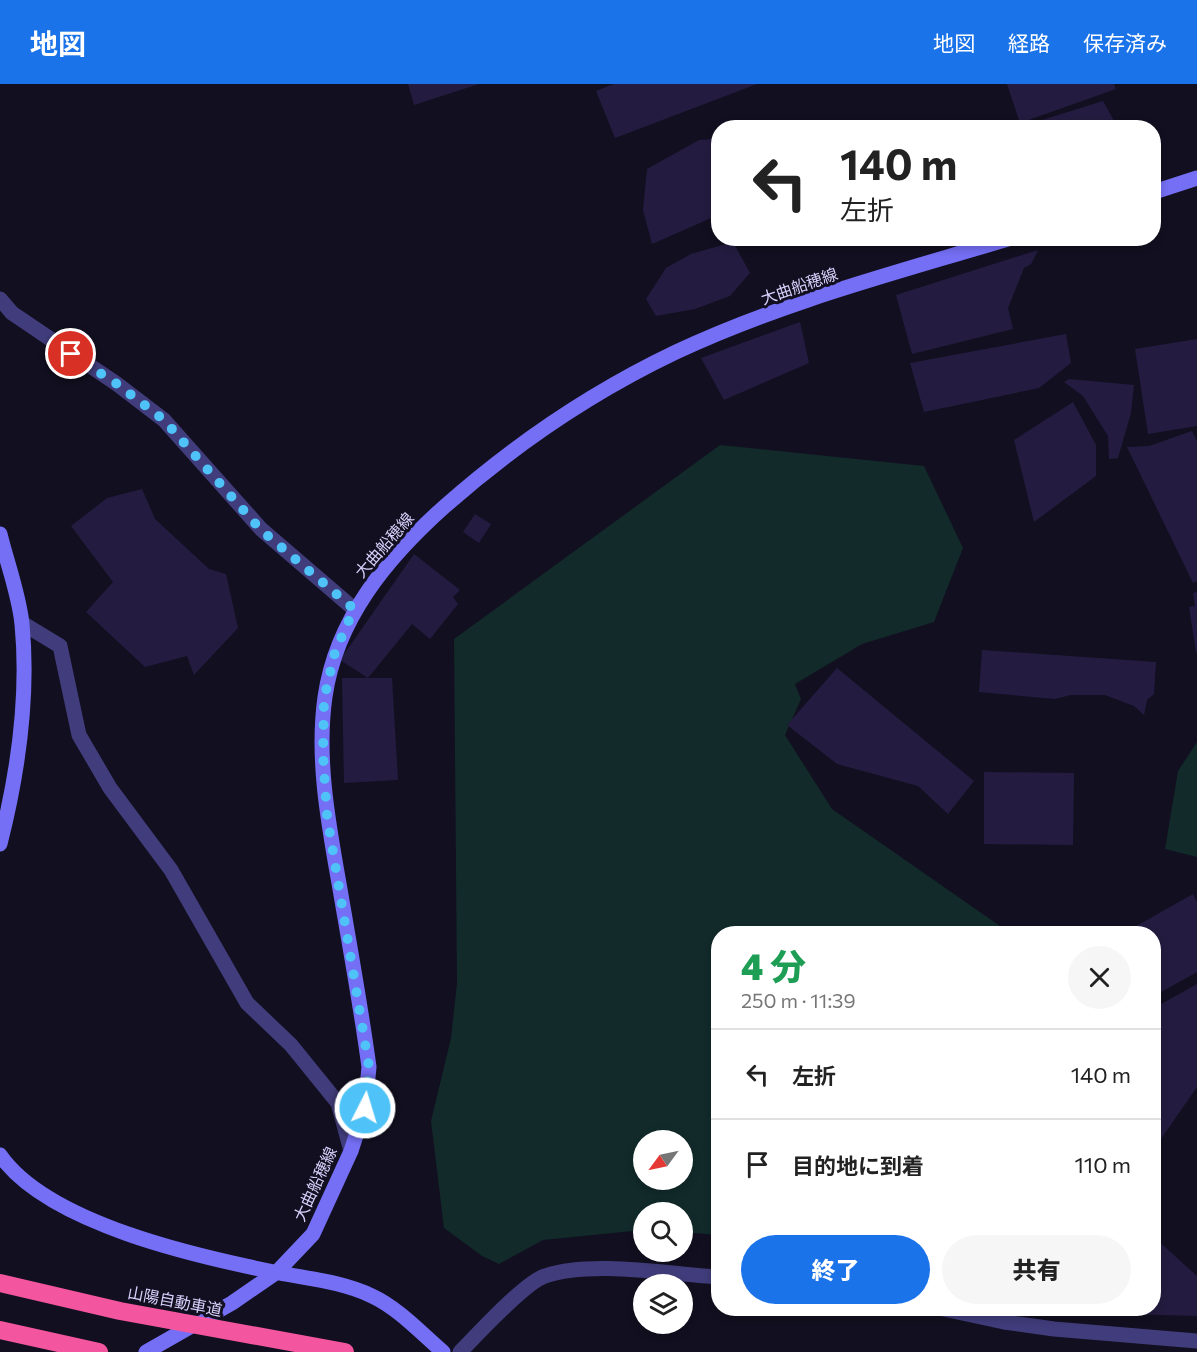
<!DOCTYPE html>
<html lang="ja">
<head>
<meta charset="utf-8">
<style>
  body { margin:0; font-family:Commissioner,"Noto Sans JP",sans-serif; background:#f6f6f6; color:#222; height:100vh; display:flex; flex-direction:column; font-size:22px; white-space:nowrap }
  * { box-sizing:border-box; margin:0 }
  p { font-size:20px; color:#767676 }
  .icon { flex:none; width:33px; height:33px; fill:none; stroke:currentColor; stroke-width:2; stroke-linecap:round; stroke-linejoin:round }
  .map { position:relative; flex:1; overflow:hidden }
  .sheet { position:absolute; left:711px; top:842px; width:450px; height:390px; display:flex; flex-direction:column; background:#fff; border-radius:24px; box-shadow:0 3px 9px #0003 }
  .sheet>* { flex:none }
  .hud { position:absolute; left:711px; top:36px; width:450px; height:126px; border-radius:24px; box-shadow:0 3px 9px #0003; background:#fff; color:#222; overflow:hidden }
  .needle { width:39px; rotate:237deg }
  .fabs { position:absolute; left:633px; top:1046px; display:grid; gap:12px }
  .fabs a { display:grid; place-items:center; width:60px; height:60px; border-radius:50%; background:#fff; box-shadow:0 3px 9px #0003; font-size:30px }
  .pin { position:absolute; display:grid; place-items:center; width:51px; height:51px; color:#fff; margin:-26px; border:3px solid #fff; border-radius:50%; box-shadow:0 2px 6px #0007 }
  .me { position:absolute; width:66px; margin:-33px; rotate:5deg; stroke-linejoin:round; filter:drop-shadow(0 0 4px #0008) }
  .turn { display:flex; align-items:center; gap:21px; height:126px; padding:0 30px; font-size:27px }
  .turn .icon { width:78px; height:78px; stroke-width:2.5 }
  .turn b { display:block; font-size:42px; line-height:51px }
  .round { display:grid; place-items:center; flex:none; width:63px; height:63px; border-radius:32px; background:#f6f6f6 }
  .summary { display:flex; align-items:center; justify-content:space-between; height:102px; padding:0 30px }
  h1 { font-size:36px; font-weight:800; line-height:45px; color:#1e9e55 }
  .button { display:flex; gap:12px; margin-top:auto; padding:12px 30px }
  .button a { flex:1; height:69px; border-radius:36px; background:#1a73e8; color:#fff; font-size:24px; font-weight:800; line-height:69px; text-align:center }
  .button a+a { background:#f6f6f6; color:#222 }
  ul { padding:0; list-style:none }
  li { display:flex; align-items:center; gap:18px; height:90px; padding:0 30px; border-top:2px solid #e0e0e0 }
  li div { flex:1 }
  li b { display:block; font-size:22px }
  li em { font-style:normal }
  header { display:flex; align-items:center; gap:36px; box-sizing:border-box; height:84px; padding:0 30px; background:#1a73e8; color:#fff }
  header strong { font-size:28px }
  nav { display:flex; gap:33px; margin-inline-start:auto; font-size:21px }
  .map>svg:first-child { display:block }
  .green { fill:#122a2a; fill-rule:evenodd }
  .building { fill:#241c40 }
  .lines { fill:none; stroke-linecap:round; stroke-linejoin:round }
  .street { stroke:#413d7c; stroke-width:15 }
  .secondary { stroke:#756ff5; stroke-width:15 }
  .highway { stroke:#f3559e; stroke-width:18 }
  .route { stroke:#4fc3f7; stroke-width:10; stroke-dasharray:0 18 }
  .labels { text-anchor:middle; stroke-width:6; stroke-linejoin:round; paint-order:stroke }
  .street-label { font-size:16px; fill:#d7d1fc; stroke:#120f20 }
</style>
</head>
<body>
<header>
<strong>地図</strong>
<nav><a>地図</a><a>経路</a><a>保存済み</a></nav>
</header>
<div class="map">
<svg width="1197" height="1268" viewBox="0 0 1197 1268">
  <rect width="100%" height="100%" fill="#120f20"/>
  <path class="green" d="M720,361l204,21 39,82 -29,74 -72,22 -67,40 6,15 -16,36 47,74 178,124h-292v302l-35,-3 -1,-20h-38l-1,18 -100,10 -44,24 -17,-8 -38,-28 -13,-107 20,-83 6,-55 -3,-344zM644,1056h38v39h-38z
    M1197,658v115l-32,-8 13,-78z"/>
  <path class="building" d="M408,0h71l-65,21z
    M614,0h143l-142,54 -19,-47z
    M1007,0h107l2,5 -96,34z
    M1103,17l15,27h-77l-2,-7z
    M715,55l3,3v73l-66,29 -9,-34 4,-41 52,-29z
    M1154,68l7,22 -7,2z
    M733,158l17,31 -20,23 -35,13 -39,7 -10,-17 20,-31 25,-14z
    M1038,166l-7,14 -7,4 -16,40 5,21 -101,25 -16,-59z
    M800,238l9,41 -85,37 -23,-42z
    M1066,250l5,29 -32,25 -115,24 -14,-49z
    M1197,255v87l-49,8 -13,-85z
    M1069,295l65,6 -3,28 -13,45 -9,1 -1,-23 -25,-40 -19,-14z
    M1073,318l23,43v31l-62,46 -20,-82z
    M1192,347l5,10v140l-4,2 -66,-136 22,-1z
    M142,405l13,30 54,50 17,5 12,54 -44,47 -7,-19 -42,11 -59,-55 27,-30 -42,-56 36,-28z
    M475,430l16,10 -12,19 -16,-11z
    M414,470l46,36 -7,7 5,7 -28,35 -18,-15 -44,54 -28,-18z
    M1197,508v60h-1l-7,-45 6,-1 -2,-13z
    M982,566l174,12 -2,32 -7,6 -3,15 -10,-9 -29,-11h-34l-16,4 -76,-7z
    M837,584l137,113 -26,33 -30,-28 -81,-22 -50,-39z
    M342,594h50l6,102 -54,3z
    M984,688l90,1 -1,72 -89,-1z
    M1193,810l4,8v70l-43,24v-63h-30z
    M1197,900v103l-41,59 -2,-138z
    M1154,1153l43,39v40l-75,-2 -5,-6h37z"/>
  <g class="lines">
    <path class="street" d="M0,215l12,14 105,71 47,36 97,109 93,80
      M22,539l38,23 19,89 31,53 61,82 76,133 44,42 47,58 13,48
      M939,1224l65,14 50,7 143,12
      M460,1268c17,-17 65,-70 85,-76 46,-16 124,-2 173,1"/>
    <path class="secondary" d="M1154,108l43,-14
      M0,450c7,29 19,60 22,90 7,73 -4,149 -22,220
      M0,1071c48,69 199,102 279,118 31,6 64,9 93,23 26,12 49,37 71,56
      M146,1268l86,-49 45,-31 36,-38 38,-83 14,-43 4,-41c-8,-60 -19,-119 -29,-178 -11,-62 -24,-129 -15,-192 11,-78 62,-139 119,-190 70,-62 148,-115 232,-155 106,-50 223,-80 335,-114"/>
    <path class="highway" d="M0,1199l120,28 225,41
      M0,1246l99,22"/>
  </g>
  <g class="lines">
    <path class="route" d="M71,270l46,30 47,36 97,110 93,79 -19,43 -11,47 -1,55 4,62 42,251 -4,41"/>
  </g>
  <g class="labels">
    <g class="street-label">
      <text transform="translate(799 202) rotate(-19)" y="6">大曲船穂線</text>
      <text transform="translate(384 461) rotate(-49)" y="6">大曲船穂線</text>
      <text transform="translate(315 1100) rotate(-65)" y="6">大曲船穂線</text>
      <text transform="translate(175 1217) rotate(11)" y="6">山陽自動車道</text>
    </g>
  </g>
</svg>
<div class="fabs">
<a><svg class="needle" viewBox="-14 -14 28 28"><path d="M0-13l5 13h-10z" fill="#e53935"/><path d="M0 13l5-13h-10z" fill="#767676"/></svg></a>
<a><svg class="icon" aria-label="search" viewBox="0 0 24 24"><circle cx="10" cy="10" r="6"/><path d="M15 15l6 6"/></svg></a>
<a><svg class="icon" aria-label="layers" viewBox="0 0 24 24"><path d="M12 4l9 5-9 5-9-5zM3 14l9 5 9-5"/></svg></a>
</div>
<div class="pin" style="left:71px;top:270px;background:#d93025"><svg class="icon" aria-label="arrive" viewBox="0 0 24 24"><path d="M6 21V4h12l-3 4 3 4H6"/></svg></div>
<svg class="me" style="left:365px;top:1024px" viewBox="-20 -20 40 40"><circle r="17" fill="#4fc3f7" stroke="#fff" stroke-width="3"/><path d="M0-11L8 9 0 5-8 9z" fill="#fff"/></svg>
<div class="hud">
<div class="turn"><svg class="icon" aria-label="left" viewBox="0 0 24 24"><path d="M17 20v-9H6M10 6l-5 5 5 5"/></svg><div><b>140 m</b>左折</div></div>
</div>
<section class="sheet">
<div class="summary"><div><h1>4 分</h1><p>250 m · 11:39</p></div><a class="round"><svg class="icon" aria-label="close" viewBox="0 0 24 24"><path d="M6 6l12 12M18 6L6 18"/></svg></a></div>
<ul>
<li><svg class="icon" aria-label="left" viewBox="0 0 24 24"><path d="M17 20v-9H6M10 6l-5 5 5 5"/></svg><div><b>左折</b></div><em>140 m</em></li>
<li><svg class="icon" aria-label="arrive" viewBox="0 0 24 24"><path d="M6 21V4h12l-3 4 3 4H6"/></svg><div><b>目的地に到着</b></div><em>110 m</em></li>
</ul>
<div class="button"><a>終了</a><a>共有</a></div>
</section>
</div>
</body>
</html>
